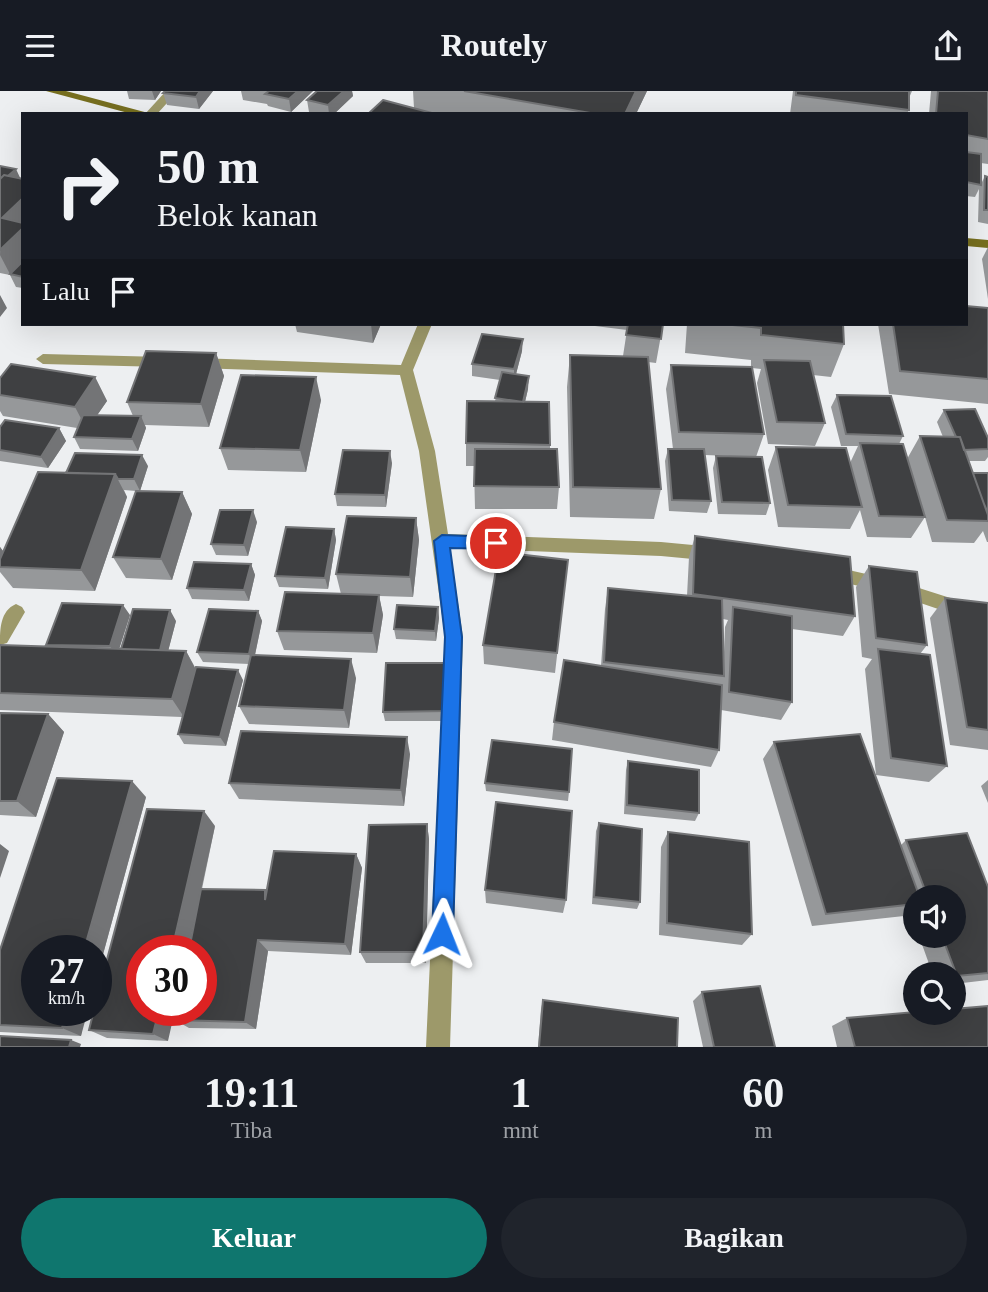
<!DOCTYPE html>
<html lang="id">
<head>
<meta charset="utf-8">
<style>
  body { margin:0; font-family:Georgia,serif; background:#20242c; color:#f1f3f6; height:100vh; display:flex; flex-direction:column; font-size:26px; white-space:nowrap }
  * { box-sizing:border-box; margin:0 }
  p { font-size:23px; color:#9ea1a6 }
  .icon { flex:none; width:38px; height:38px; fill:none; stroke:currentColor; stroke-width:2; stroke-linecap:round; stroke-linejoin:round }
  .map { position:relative; height:956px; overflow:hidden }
  .side { display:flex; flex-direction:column; background:#171b24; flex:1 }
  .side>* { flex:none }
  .top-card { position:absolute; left:21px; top:21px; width:947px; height:214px; border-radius:0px; box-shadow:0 7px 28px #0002; background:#171b24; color:#f1f3f6; overflow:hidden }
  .buttons { position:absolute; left:903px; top:794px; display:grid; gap:14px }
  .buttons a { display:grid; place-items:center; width:63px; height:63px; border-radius:50%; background:#171b24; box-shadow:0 7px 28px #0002; font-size:35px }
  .speed { position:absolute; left:21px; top:844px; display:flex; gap:14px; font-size:35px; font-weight:700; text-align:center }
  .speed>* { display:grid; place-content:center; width:91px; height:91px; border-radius:50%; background:#171b24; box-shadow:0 7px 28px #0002; line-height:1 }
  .speed small { font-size:18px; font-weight:400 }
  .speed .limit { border:10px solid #d22; background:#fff; color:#111 }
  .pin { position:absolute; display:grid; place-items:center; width:60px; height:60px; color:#fff; margin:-30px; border:4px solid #fff; border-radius:50%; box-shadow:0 2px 7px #0007 }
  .me { position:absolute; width:77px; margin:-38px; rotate:2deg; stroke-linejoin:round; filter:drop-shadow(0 0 5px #0008) }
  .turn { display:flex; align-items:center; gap:24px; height:147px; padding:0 21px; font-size:32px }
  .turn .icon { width:91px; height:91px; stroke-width:2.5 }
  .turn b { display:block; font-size:49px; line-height:60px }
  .then { display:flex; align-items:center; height:66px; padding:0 21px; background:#0003; gap:14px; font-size:26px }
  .eta { display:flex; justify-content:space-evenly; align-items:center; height:119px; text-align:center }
  .eta b { font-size:42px; font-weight:700; line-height:49px }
  .primary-button { display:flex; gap:14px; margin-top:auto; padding:14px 21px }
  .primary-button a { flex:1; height:80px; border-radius:42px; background:#0f766e; color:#fff; font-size:28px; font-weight:700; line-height:80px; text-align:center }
  .primary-button a+a { background:#20242c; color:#f1f3f6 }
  header { display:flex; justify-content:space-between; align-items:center; height:91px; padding:0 21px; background:#171b24; font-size:32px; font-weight:700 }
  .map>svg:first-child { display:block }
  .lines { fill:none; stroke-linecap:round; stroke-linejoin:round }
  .street { fill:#9d996a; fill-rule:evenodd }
  .secondary { fill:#776f1f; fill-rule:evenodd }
  .wall { fill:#96989a; fill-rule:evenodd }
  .shaded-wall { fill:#737476 }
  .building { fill:#3f4042; stroke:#737476; stroke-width:2 }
  .route { fill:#1a73e8; stroke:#114b97; stroke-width:2 }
</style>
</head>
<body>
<header><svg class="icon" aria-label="menu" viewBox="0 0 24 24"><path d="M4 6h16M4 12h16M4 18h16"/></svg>Routely<svg class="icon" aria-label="share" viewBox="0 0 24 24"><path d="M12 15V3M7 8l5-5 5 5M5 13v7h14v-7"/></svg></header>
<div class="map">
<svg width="988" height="956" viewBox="0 0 988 956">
  <rect width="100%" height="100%" fill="#edeff1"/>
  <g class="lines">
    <path class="street" d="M166,0h12l-21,23h-12z
      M418,233h14l-19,46 22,81 13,83 213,8 53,5 6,2 3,5 -3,5 -6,2 -53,-5 -211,-8 13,89 -13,410h-24l19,-410 -26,-186 -19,-76 -204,-7 -7,-5 7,-5 205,7z
      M43,263l121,3 7,5 -7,5 -121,-3 -7,-5z
      M831,475l66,15 91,29v16l-91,-31 -72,-17 -3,-5 3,-5z
      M16,513l6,3 3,5 -18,31 -7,2c0,-16 0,-34 16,-41z"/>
    <path class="secondary" d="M46,0h20l86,23h-20z
      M966,147l22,2v8l-22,-2z"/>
  </g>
  <path class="wall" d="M127,0h34l-6,9 -26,-1z
    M213,0l-14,18 -32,-4 -4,-12z
    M241,0h72l-22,21 -23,-6 -1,-2 -24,-4z
    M317,0h35l1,5 -19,18h-20l-5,-2 -2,-12z
    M413,0h234l-11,23h-268l46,-6z
    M793,0h119l-3,7v12l-2,4h-117z
    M931,0h57v73l-7,-1v21l4,-8 3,1v47l-10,-2 1,-33 -4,8 -9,-1v-82h-37z
    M0,75l23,13v109l-7,-1 -6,-12 -10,-2z
    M988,156v52l-6,-40z
    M988,217v96l-99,-10 -11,-70h88z
    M295,233h86l-8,19 -76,-11z
    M595,233h68l-7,39 -8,-1 13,127 -7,30 -84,-2 -3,-130 3,-32 53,1 4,-26 -32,-4z
    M687,233h156l1,20 -13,33 -18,-2 12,48 -10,23 -47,-2 -11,-61 4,-14 -9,-1 12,66 -8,23 -51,-2 6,46 -4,12 -38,-2 -4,-50 3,-12h5l-7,-60 5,-24 80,2v-7l-66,-7z
    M522,260l-6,23 12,15 -3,13 25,43v4l9,38 -2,22h-82l-1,-43h-8v-23l29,-42 5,-21 -28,-4v-12z
    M216,262l8,23 -15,51 -64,-2 1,3 -8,23 -58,-2 -6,-12 3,-9 -74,-12 -3,-5v-33l95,-1 12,24 -10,14 36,1 -6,-14z
    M837,304l66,41 -4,8 8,15 13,-23 23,1 -6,-15 7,-12 44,28v19l-3,4h-16l4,12h15v69h-1l-4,-11 -9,12 -42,-1 -7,-25 -14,21 -44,-1 -7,-27 -10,19 -72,-2 -10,-57 8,-23 74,16 8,-17h-17l-10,-39z
    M321,309l-15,72 -78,-2 -8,-22z
    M0,336l59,1 7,13 -18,27 -48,-7z
    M716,365l54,47 -4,12 -48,-1 -5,-46z
    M392,372l-6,44 -49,-1 -2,-12z
    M148,375l-8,25 42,1 10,22 -20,66 -46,-2 -13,-21 23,-66 -12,-1 3,7 -32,94 -82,-3 -13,-16v-25l3,4 63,-78z
    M416,427l3,22 -6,57 -34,-1 4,19 -6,38 -93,-3 -7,-19 64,-37 -5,-20z
    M257,431l-9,34 -32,-1 -5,-11z
    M334,438l2,11 -8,49 -49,-2 -4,-11z
    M695,445l160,80 -12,20 -51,-7v73l-11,18 -60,-10 -2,40 -8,17 -159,-27 2,-18 47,-56 4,-57 3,-21 79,8 2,-39zM723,528l5,1 -3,7 -1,25z
    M568,469l-13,113 -71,-9 -1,-19z
    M251,473l4,11 -6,26 -57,-2 -5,-11z
    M869,475l58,79 -7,9 27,112 -18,16 -53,-7 -11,-106 7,-10 -10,-2 -6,-70z
    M945,507l43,5v147l-38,-5 -20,-127z
    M438,516l1,11 -3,23 -40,-2 -2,-10z
    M258,520l4,10 -7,34 101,23 -7,50 -100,-4 -10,-18 10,-42 -46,-2 -6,-10z
    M130,524l-11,34 57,-28 -8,30h18l10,18 47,11 -17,66 -42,-2 -6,-10 4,-17 -182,-7v-65l48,2 -2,-2z
    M449,582l-1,48h-63l-2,-9z
    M0,622l48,1 16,18 -28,85 -36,-2z
    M774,651l127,103 5,-5 82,47v93l-34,4v-9h-21l-14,-39h35v-38h-39v27l-5,-13 -6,4 -92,10 -49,-167z
    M410,663l-6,52 -165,-7 -10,-16z
    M628,670l71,52 -4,8 -71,-7 2,-44z
    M988,689v23l-7,-17z
    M485,692l84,9 -1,9 -82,-10z
    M146,706l-50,183v-30l-15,86 -81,-4v-82z
    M599,732l41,79 -3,7 -45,-5 4,-73z
    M427,733l2,15 -3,124h-60l-6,-11z
    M215,735l-13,63 65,3 89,-38 6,14 -11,87 -83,-4 -12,78 -67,-1 -14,-8 13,-70h-46l26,91 -61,-3 -18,-8z
    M668,741l84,102 -10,11 -83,-10 2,-88z
    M485,799l81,10 -3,13 -77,-10z
    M702,901l73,55h-72l-10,-46z
    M543,909l134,47h-139l3,-38z
    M847,927l141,29h-151l-5,-21z"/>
  <path class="shaded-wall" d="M152,0h9l-6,9z
    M200,0h13l-14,18 -3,-12z
    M298,0h15l-22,21 -2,-13z
    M344,0h8l1,5 -19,18h-5l-1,-9z
    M636,0h11l-11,23h-11z
    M16,78l6,13 -18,-2z
    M23,107v65l-12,13 -11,-21 2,-37z
    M0,204l7,13 -7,9z
    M371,233h10l-8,19z
    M523,248l-1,12 -8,31v-13z
    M216,262l8,23 -15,51 -8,-23z
    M529,285l-1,13 -6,26v-13z
    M95,286l12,24 -20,29 -12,-23z
    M316,286l5,23 -15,72 -6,-22z
    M141,325l5,12 -8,23 -6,-12z
    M59,337l7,13 -18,27 -7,-11z
    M390,360l2,12 -6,44 -1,-12z
    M142,364l6,11 -8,25 -6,-12z
    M115,383l12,23 -32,94 -14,-21z
    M182,401l10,22 -20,66 -11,-21z
    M253,419l4,12 -9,34 -4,-11z
    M416,427l3,22 -6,57 -3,-20z
    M334,438l2,11 -8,49 -3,-11z
    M0,456l8,11 -8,9z
    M251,473l4,11 -6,26 -5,-11z
    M379,504l4,20 -6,38 -4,-20z
    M123,514l7,10 -13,41 -7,-10z
    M438,516l1,11 -3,23 -1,-10z
    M170,519l6,11 -11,42 -6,-10z
    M258,520l4,10 -9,43 -4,-10z
    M186,560l10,19 -12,47 -12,-18z
    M351,568l5,19 -7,50 -5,-18z
    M448,572l1,10 -1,48 -1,-10z
    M238,579l5,10 -17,66 -6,-9z
    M48,623l16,18 -28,85 -19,-16z
    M407,646l3,17 -6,52 -3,-16z
    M132,690l14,16 -50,183v-30h-12z
    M204,720l11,15 -27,124h-16z
    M427,733l2,15 -3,124 -3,-11z
    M0,753l9,7 -9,27z
    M356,763l6,14 -11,87 -6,-11z
    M258,849l10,11 -12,78 -11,-7z
    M67,919h21l-7,26 -19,-8z
    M159,919h16l-7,31 -15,-7z
    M71,949l10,4 -1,3h-11z"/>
  <path class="building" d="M165,0h35l-4,6 -33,-4z
    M269,0h29l-9,8 -24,-5z
    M317,0h27l-16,14 -21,-5z
    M464,0h172l-11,23h-29z
    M796,0h113v19l-113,-15z
    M938,0h50v48l-22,-4v-21h-30z
    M383,9l49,13 -1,1h-63z
    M966,61l15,2v31l-15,-3z
    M0,75l16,3 -8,7 -4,-1 -4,4z
    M4,84l19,4v19l-21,20 21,5v5l-23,22v-71z
    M985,85l3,1v33h-4z
    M23,170v16l-13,-3z
    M966,215l22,2v71l-88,-8 -7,-47h73z
    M628,233h35l-2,15 -35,-4z
    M723,233h120l1,20 -83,-9v-7z
    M482,243l41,5 -9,30 -42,-5z
    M146,260l70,2 -15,51 -74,-2z
    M570,264l78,2 13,132 -88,-2z
    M764,269l46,1 15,62 -48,-1z
    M11,273l84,13 -20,30 -75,-12v-17z
    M671,274l81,2 12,67 -85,-2z
    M502,281l27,4 -6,26 -28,-4z
    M241,284l75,2 -16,73 -80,-2z
    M837,304l54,1 12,40 -57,-2z
    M467,310l82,1 1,43 -84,-2z
    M975,318l13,29v11l-24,1 -4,-13h-4l-12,-27z
    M83,324l58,1 -9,23 -58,-2z
    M5,329l54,8 -18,29 -41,-7v-23z
    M920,345l40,1 28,78v6l-41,-1z
    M860,352l43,1 22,73 -46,-1z
    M776,356l70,1 16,59 -74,-2z
    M475,358h82l2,38 -85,-1z
    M668,358h36l7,52 -39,-1z
    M343,359l47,1 -5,44 -50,-1z
    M75,362l67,2 -8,24h-16l-3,-5 -49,-1z
    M716,365l46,1 8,46 -48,-1z
    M38,381l77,2 -34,96 -81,-3v-8z
    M973,382h15v40l-4,-9z
    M136,400l46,1 -21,67 -48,-2z
    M220,419h33l-9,35 -33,-1z
    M347,425l69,2 -6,59 -74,-3z
    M286,436l48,2 -9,49 -50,-2z
    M695,445l155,21 5,59 -162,-22z
    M499,461l69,8 -11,93 -74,-8z
    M194,471l57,2 -7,26 -57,-2z
    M869,475l48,6 10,73 -51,-7z
    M608,497l114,11 2,77 -120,-14z
    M285,501l94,3 -6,38 -96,-2z
    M945,507l43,5v127l-21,-3z
    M62,512l61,2 -13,41 -64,-1z
    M397,514l41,2 -3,24 -41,-2z
    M733,516l59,9v86l-63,-10z
    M133,518l37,1 -10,40 -39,-1z
    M209,518l49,2 -9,43 -52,-2z
    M0,554l186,6 -14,48 -172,-6z
    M878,558l52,6 17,111 -56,-8z
    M251,564l100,4 -7,51 -105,-4z
    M564,569l158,25 -3,65 -165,-28z
    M386,572h62l-1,48 -64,1z
    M196,576l42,3 -18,67 -42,-3z
    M0,622l48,1 -31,87h-17z
    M241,640l166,6 -6,53 -172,-7z
    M860,643l60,164h-5v6l-89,10 -52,-172z
    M492,649l80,9 -3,43 -84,-9z
    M628,670l71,9v43l-72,-8z
    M57,687l75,3 -48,169h-47v60h30l-5,18 -62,-3v-75z
    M496,711l76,9 -6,89 -81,-10z
    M147,718l57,2 -32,139h-30v60h17l-6,24 -64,-4 5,-20h2v-9z
    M599,732l43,6 -2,73 -46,-5z
    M427,733l-4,128h-63l9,-127z
    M668,741l81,10 3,92 -85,-11z
    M967,742l21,54v86l-31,3 -15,-40h12v-38h-26l-22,-58z
    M274,760l82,3 -11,90 -87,-4 -13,82 -70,-2 2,-10h24v-60h-12l12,-61 64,1v10z
    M760,895l15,61h-61l-12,-55z
    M543,909l135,18 -1,29h-138z
    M988,915v41h-133l-8,-29 68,-6v1h39v-4z
    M0,945l71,4 -2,7h-69z"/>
  <path class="route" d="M442,444l54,2 8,6 -8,6 -46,-1 12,89 -9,297 -3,8 -8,3 -7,-3 -3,-8 13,-297 -11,-96z"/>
</svg>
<div class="buttons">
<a><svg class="icon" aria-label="sound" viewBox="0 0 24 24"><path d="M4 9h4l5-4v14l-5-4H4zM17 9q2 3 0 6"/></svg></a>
<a><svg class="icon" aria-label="search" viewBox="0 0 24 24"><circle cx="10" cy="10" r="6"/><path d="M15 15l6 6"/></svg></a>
</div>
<div class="speed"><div>27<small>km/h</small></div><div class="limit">30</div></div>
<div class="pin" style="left:496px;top:452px;background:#d93025"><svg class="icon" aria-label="arrive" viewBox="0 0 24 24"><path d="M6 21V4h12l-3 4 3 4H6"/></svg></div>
<svg class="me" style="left:442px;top:843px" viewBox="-20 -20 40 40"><path d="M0-17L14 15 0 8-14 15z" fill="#1a73e8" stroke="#fff" stroke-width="4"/></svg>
<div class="top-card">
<div class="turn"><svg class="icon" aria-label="right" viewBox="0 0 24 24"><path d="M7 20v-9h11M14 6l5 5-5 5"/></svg><div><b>50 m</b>Belok kanan</div></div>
<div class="then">Lalu<svg class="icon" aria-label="arrive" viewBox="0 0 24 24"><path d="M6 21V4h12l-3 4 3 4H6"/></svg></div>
</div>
</div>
<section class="side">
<div class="eta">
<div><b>19:11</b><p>Tiba</p></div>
<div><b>1</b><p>mnt</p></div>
<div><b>60</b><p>m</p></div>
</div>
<div class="primary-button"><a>Keluar</a><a>Bagikan</a></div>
</section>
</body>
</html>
